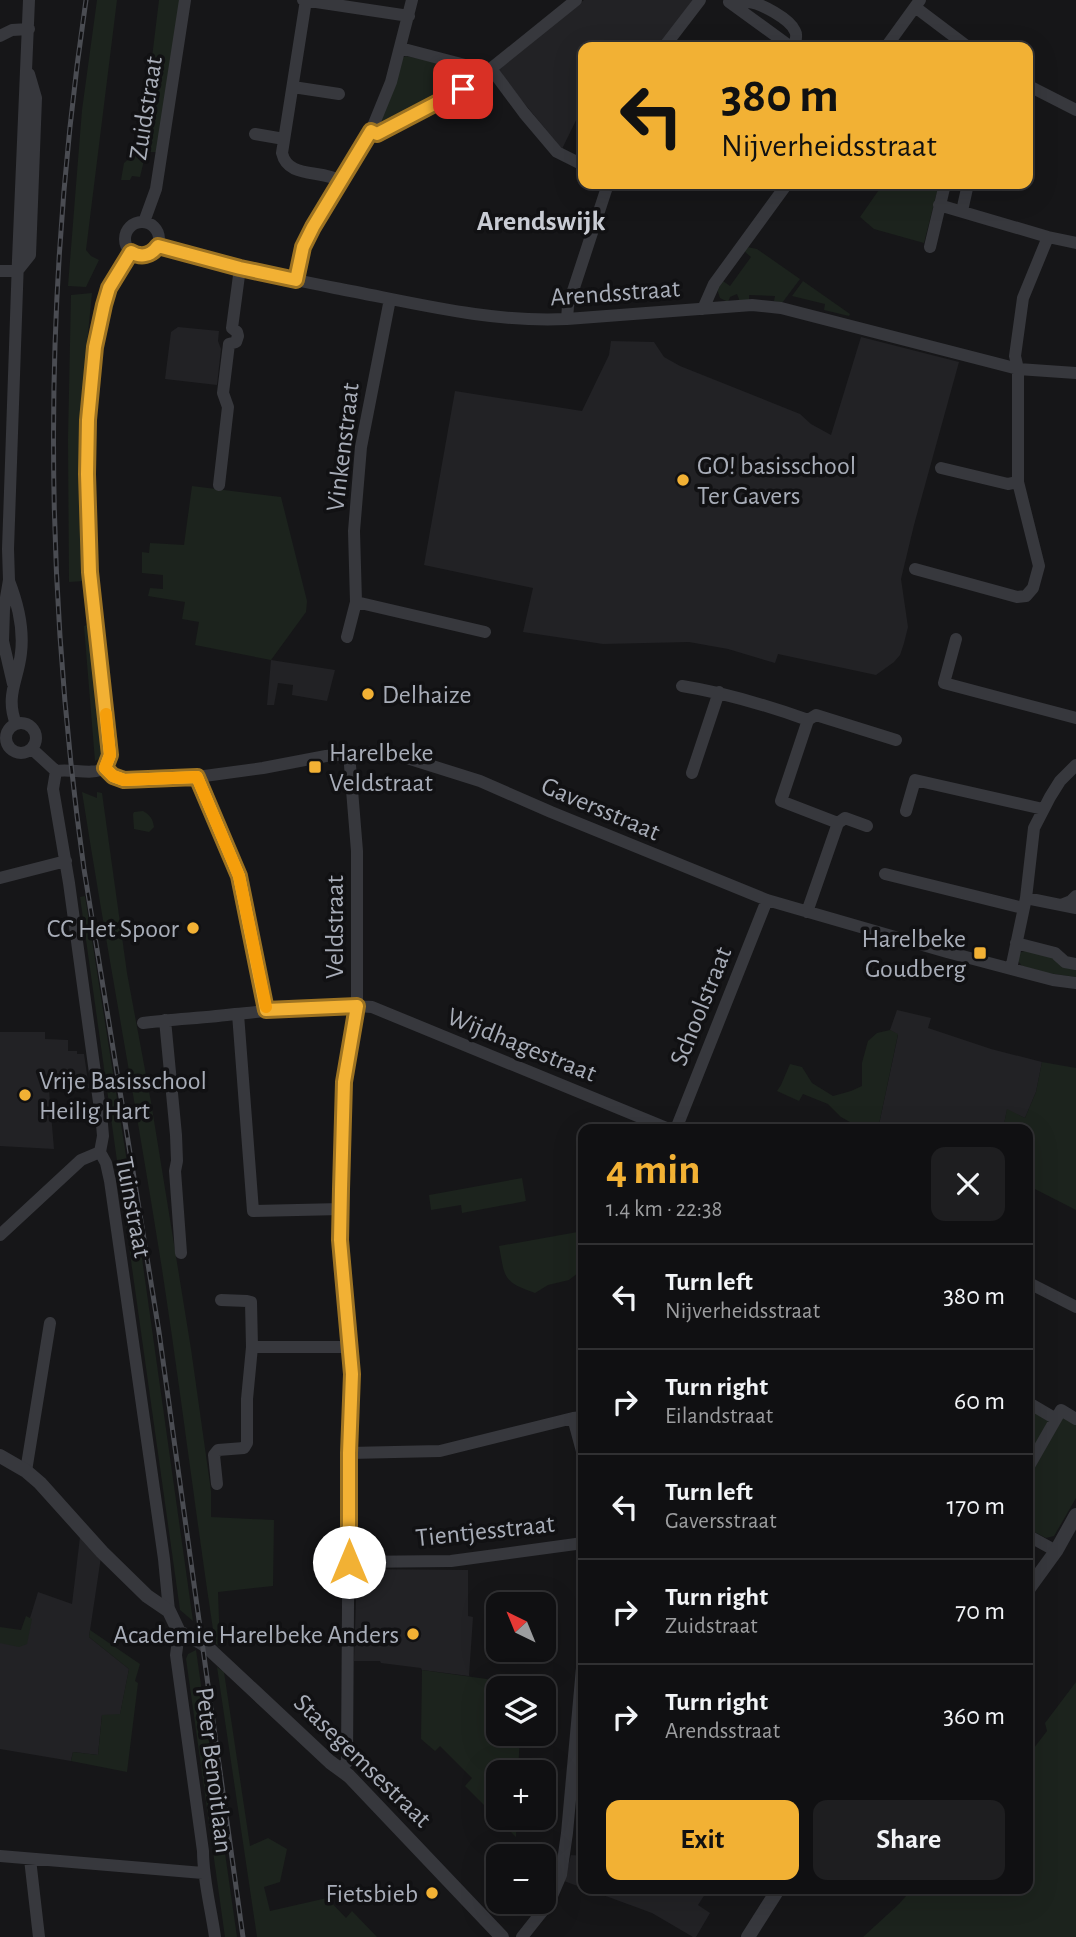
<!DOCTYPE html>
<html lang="en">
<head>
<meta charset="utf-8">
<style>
  body { margin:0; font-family:"Alegreya Sans",sans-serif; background:#1e1e20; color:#f1f3f6; height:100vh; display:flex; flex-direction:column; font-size:26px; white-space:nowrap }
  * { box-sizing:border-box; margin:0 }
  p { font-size:23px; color:#9c9d9f }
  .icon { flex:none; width:38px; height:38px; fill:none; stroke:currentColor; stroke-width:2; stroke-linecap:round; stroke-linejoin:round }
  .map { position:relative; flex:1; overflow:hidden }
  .side { position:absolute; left:578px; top:1124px; width:455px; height:770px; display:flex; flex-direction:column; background:#101012; border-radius:14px; box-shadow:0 7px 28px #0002,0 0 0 2px #303032 }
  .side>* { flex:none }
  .banner { position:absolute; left:578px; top:42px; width:455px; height:147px; border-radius:14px; box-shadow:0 7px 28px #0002,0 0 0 2px #303032; background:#f2b134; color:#111; overflow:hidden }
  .needle { width:46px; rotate:317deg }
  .fabs { position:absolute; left:486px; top:1592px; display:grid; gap:14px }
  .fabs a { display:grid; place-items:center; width:70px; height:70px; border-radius:14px; background:#101012; box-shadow:0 7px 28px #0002,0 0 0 2px #303032; font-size:35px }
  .pin { position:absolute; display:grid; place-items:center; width:60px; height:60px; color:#fff; margin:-30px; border-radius:14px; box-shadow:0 4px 10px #0006 }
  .me { position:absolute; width:77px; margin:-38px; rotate:0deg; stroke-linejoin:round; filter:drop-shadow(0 0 5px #0008) }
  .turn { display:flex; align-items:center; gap:24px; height:147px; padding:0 28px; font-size:32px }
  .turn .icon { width:91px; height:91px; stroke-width:2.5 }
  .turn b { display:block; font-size:49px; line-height:60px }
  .round { display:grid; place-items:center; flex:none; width:74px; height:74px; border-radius:14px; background:#1e1e20 }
  .overview { display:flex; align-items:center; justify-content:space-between; height:119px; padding:0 28px }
  h1 { font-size:42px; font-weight:700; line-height:52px; color:#f2b134 }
  .primary-button { display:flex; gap:14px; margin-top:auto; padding:14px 28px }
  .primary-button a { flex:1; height:80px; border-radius:14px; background:#f2b134; color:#111; font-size:28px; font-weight:700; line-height:80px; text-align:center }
  .primary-button a+a { background:#1e1e20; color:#f1f3f6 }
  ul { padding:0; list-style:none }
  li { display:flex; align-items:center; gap:21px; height:105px; padding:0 28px; border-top:2px solid #303032 }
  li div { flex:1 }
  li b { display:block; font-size:26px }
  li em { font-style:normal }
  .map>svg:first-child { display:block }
  .built { fill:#222225 }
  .green { fill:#1c231d }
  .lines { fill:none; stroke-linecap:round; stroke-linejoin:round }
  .minor { stroke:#37383d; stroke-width:12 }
  .tertiary { stroke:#37383d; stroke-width:14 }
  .rail-casing { stroke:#4a4c52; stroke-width:5 }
  .rail { stroke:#111113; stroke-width:2.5; stroke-dasharray:8; stroke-linecap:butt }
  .route-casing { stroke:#9d7322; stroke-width:18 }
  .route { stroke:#f2b134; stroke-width:12 }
  .slow { stroke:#f59e0b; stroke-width:12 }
  .poi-dot { fill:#f2b134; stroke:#111113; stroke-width:2.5 }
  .labels { text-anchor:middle; stroke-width:7; stroke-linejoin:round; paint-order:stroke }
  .street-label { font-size:26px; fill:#a8adb8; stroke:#111113 }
  .poi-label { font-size:26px; fill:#a8adb8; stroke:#111113; text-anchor:start }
  .neighbourhood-label { font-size:28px; font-weight:bold; fill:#c9ccd4; stroke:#111113 }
</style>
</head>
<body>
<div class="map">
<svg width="1076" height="1937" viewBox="0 0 1076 1937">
  <rect width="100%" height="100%" fill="#161618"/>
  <path class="built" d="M584,0h109l-35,47h-75v59l-21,43 -63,-76v-4z
    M178,327l41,4 -1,10 3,8 -4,36 -52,-6 6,-47z
    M861,337l98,25 -45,163 -13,54 7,48 -4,16 -4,12 -6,7 -18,13 -98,-21 -3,9 -47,-14 -39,-7 -86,2 -80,-12 10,-44 -109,-23 31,-174 127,20 27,-56 2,-14 43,1 10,15 16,9 120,48 11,10 20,11z
    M271,660l64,10 -8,31 -35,-6 1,-10 -15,-2 -4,22h-7z
    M897,1010l34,8 -3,10 63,21 51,13 -6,30 -11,26 -18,-8 -4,19h-125l20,-94 -8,-5z
    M0,1032h45v7l23,1v11h9v3h7l5,34 -40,2 5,59 -54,-3z
    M80,1537l21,20 -12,80 40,32 -9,46h-18l-4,40 -25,-3 -2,9 -71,-12v-114l23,6 15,-49 34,12z
    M357,1569l111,1v46l5,1 -4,59 -47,-6 -1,-2 -40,-5 -1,-2h-26z
    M571,1855l12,1v32l-19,-7z
    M584,1888h125l-11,17 12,8 -14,24h-3l-41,-24z"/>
  <path class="green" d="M97,0h20l-31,250 5,6 8,4 -13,27 -18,-1 14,-176z
    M159,0h21l-23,152h-11l-6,25 -8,-1 -2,4h-9l3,-17 17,-15z
    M406,56l68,14 1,6 -88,49 -7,-4 22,-63z
    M883,184h56l-15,59 -50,-14 -14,-12z
    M747,247l10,2 43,30 -18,24 -8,-2 1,-5 -26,-1v5l-11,1 1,-2 -2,-5 -7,3 -2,5 -8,-4 -3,-9 6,-8 7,5 21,-29 -7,-6z
    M803,281l47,33 -1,2 -25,-6 1,-6 -33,-8z
    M92,293l-5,51 -6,96 3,141 -15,1 -1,-143 3,-144z
    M192,486l89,11 26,104 -1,11 -35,48 -76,-15 4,-23 -17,-3 3,-17 -37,-6 2,-8 13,1v-14l-21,-2v-21l7,1 1,-10 34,2z
    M87,621h3l12,125v11l-7,4 -11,-135 3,-1z
    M82,792l15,6v-6l5,1 25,180 24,129 40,247 20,142v26l63,3 -1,66 -55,6 2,55 -5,-4c-19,-125 -34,-250 -53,-374 -25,-159 -55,-318 -80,-477z
    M143,811c7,4 10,8 11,16l-5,5 -15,-3 -1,-15 1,-2z
    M85,896l55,348 53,377 -13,-11 -100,-713z
    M1027,950l28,7 21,12v8l-29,-4 -25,-7 -4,-5 1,-8z
    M890,1030l8,4 -20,95 -21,-3 -16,-9 -13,-13 -25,-10 -4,7 -22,-10 4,-6 9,-21 12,3 10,16 21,13 18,-5 11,-5v-23l6,-22 9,-8z
    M1042,1062l34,6v142l-49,-25v-56h-24l4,-20 18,9 11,-26z
    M522,1178l4,23 -64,12 -1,-8 -30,5 -2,-15z
    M583,1231v38l-14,11 -21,5 -13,8c-33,-11 -30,-16 -36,-47z
    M1027,1408l20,11 2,6 -22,35z
    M1062,1415l14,8v75l-22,38 -8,2 -19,-10v-62z
    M26,1616l6,3 -5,25 -8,3 -19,-4v-16l21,3z
    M90,1630l50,34 -5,17 3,2 -11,89 -56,-11 2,-9 25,3 4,-40 18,-1 9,-45 -40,-32z
    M196,1650l41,287h-12l-39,-278 2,-5z
    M217,1667l7,5 26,174 18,-8 19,11 -7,33 -16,5 6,24 57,-13 19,20 6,-7 25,26h-120z
    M422,1670l100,14v5h-23v45h21l-2,39h-19v45h17v19l-51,-51 7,-8 -32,-32 -5,5 -14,-12z
    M1076,1682v255h-213l36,-33 14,-16h114v-131l20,-26 -2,-8z"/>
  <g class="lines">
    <path class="minor" d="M303,0l106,16
      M306,0l-24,153c6,26 38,16 59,28
      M576,0l-88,71 7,3 29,39 33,39 26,13
      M729,2l62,45
      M732,4c5,0 11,-2 16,-2 13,1 42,17 47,29 3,5 0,11 -1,16
      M915,7l53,40
      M0,36l12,-6 17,-1
      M664,47l36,-47
      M886,47l34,-47
      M1027,85l49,25
      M293,87l46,7
      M371,131l6,3 86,-45 25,-18 -88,-23
      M255,134l29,5
      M939,205l109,32 28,6
      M962,211l6,-27
      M144,222l12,-33 29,-189
      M125 239a17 17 0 1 1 34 0a17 17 0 1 1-34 0Z
      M157,246c19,7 38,11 57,16 40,9 80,18 121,26 76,14 154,35 232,31l185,-14 29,3 237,61 58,4
      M930,247l15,-63
      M18,270l12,-15 6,-157 -7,-24
      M0,271h17
      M296,280l7,-33 10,-20 58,-96 20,-49 21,-82
      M390,299l-29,148 -7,84 2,71 129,30
      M703,309l11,-25 73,-100
      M567,319l1,-13 40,-122
      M229,344l7,-2 2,-6 -1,-4 -5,-4 8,-60
      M941,468l67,16 10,-2
      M219,485l9,-78 -5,-14 6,-49
      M915,569l102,28 9,-1 7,-8 6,-22 -21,-84v-113l-3,-13 8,-58 25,-61
      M9,581c9,23 15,47 12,72 -3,28 -16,42 -5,71
      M347,637l9,-35
      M956,639l-12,44 132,35
      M13,684l-10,-43 1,-32 5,-29 -1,-31 10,-289 11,-260
      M682,686c44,7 84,19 126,34
      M6 738a15 15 0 1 1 30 0a15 15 0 1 1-30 0Z
      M32,749l24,22
      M105,768l10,9 9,3 73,-3 66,-9 63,-12 46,-4 19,1 89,28 71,31 216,88 180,52 106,28 23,3
      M105,768l5,-13 -20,-183 -3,-98 1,-54 7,-73 9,-42 5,-17 22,-36
      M56,771l-3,18 16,94 33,241 1,12 -3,16 6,11 4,18 54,378 5,52
      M56,771c15,-3 36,5 49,-3
      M692,773l27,-81
      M197,777l42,99 11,46 16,88
      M906,811l9,-31 128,29
      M838,823l7,-5 22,8
      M885,874l138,34
      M0,878l66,-17
      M1026,898l50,10
      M1061,905l10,-4 5,-5
      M807,912l31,-89 -57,-22 27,-81 8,-5 80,25
      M1016,943l39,10 10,9 11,2
      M1011,969l15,-71 8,-70 16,-31 10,-16 16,-16
      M238,1014l15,197 88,-2
      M165,1020l11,115 1,26 -2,10 6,82
      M143,1023c30,-4 62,-5 92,-9 45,-4 92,-12 137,-7l297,122
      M676,1129l91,-229
      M0,1235l81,-75 19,-8
      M1027,1282l49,25
      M252,1347h99
      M1027,1402l29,17
      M573,1418l10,37
      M349,1453l91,-2 133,-33 10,-1
      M1029,1466l32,-56 15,9
      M26,1471l24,-148
      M217,1484l-3,-29 4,-5 26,-2 3,-5v-44l5,-52 -1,-45 -4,-1 -26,-1
      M1027,1535l29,16
      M349,1562l102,-1 132,-18
      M179,1632l-3,23 27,196c0,29 8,57 12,86
      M340,1769l7,-7v-4l2,-305 3,-79 -12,-134 4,-158 13,-76v-155l-8,-98
      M0,1856l203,17
      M30,1859l9,78
      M522,1937l27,-34 12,-28 6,-42 16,-176"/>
    <path class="tertiary" d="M0,1456l26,15 14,12 62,69 45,44 22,15 10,21 21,10 6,4 124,116 19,14 153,161
      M1027,1591l29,-40 20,-36
      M748,1937l31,-49"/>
    <g class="rail-casing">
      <path id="rail" d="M86,0c-43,293 -43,576 -2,869l75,463 84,605"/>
    </g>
    <use href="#rail" class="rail"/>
  </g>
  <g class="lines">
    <g class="route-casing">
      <path id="route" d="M349,1562v-109l3,-79 -12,-134 1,-51 3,-107 13,-76 -91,4 -27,-134 -42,-99 -73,3 -11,-4 -8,-8 5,-13 -20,-183 -3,-98 1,-54 7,-73 9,-42 5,-17 22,-36c10,6 20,4 27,-6l82,22 56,12 7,-33 10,-20 58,-96 6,3 86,-45"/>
    </g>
    <use href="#route" class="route"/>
    <path class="slow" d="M106,714l4,41 -5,13 8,8 11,4 73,-3 42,99 27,131"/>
  </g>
  <g class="poi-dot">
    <circle cx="683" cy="480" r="7"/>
    <circle cx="368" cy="694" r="7"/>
    <rect x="308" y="760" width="14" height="14" rx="3.5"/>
    <circle cx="193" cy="928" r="7"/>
    <rect x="973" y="946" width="14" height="14" rx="3.5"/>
    <circle cx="25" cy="1095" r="7"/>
    <circle cx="413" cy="1634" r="7"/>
    <circle cx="432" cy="1893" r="7"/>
  </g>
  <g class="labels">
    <g class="street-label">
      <text transform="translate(145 108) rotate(-81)" y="9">Zuidstraat</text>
      <text transform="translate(615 292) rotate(-4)" y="9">Arendsstraat</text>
      <text transform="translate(342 447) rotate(-83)" y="9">Vinkenstraat</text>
      <text transform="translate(601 808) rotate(23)" y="9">Gaversstraat</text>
      <text transform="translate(334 927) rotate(-90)" y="9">Veldstraat</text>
      <text transform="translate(700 1006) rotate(-68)" y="9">Schoolstraat</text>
      <text transform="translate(522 1044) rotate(22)" y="9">Wijdhagestraat</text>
      <text transform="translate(134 1207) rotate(79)" y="9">Tuinstraat</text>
      <text transform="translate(485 1530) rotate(-6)" y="9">Tientjesstraat</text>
      <text transform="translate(363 1760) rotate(44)" y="9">Stasegemsestraat</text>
      <text transform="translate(215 1770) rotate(83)" y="9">Peter Benoitlaan</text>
    </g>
    <g class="poi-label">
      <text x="697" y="474">GO! basisschool<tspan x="697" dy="30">Ter Gavers</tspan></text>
      <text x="382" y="703">Delhaize</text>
      <text x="329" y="761">Harelbeke<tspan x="329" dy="30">Veldstraat</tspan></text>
      <text x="179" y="937" text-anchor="end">CC Het Spoor</text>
      <text x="966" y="947" text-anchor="end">Harelbeke<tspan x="966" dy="30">Goudberg</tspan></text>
      <text x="39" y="1089">Vrije Basisschool<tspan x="39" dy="30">Heilig Hart</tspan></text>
      <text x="399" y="1643" text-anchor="end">Academie Harelbeke Anders</text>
      <text x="418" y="1902" text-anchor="end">Fietsbieb</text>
    </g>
    <g class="neighbourhood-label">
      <text x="541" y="230">Arendswijk</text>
    </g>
  </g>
</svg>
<div class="fabs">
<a><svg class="needle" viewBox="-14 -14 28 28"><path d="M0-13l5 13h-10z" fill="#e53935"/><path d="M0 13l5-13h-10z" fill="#9c9d9f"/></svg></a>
<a><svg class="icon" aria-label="layers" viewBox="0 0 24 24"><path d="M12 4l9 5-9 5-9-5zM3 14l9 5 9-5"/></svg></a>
<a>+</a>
<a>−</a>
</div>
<div class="pin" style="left:463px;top:89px;background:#d93025"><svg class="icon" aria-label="arrive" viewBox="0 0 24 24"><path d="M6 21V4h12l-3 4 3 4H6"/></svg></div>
<svg class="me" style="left:349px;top:1562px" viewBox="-20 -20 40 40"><circle r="19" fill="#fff"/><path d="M0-13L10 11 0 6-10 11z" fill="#f2b134"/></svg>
<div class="banner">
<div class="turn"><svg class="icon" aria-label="left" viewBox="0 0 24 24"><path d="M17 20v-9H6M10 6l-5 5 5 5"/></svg><div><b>380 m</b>Nijverheidsstraat</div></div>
</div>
<section class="side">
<div class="overview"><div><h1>4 min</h1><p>1.4 km · 22:38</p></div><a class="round"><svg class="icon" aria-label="close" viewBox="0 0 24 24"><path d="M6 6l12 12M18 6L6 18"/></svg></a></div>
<ul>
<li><svg class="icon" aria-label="left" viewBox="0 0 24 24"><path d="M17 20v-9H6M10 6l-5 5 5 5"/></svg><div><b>Turn left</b><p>Nijverheidsstraat</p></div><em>380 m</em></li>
<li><svg class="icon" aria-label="right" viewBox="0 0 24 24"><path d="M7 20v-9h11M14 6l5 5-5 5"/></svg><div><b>Turn right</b><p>Eilandstraat</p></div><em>60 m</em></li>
<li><svg class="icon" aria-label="left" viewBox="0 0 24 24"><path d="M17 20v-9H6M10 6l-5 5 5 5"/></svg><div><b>Turn left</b><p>Gaversstraat</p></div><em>170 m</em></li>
<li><svg class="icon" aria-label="right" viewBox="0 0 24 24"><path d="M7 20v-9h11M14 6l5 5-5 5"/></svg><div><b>Turn right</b><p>Zuidstraat</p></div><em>70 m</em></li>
<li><svg class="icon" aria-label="right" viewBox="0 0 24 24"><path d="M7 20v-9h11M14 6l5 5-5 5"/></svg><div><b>Turn right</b><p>Arendsstraat</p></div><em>360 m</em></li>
</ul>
<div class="primary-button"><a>Exit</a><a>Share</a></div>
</section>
</div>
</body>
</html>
